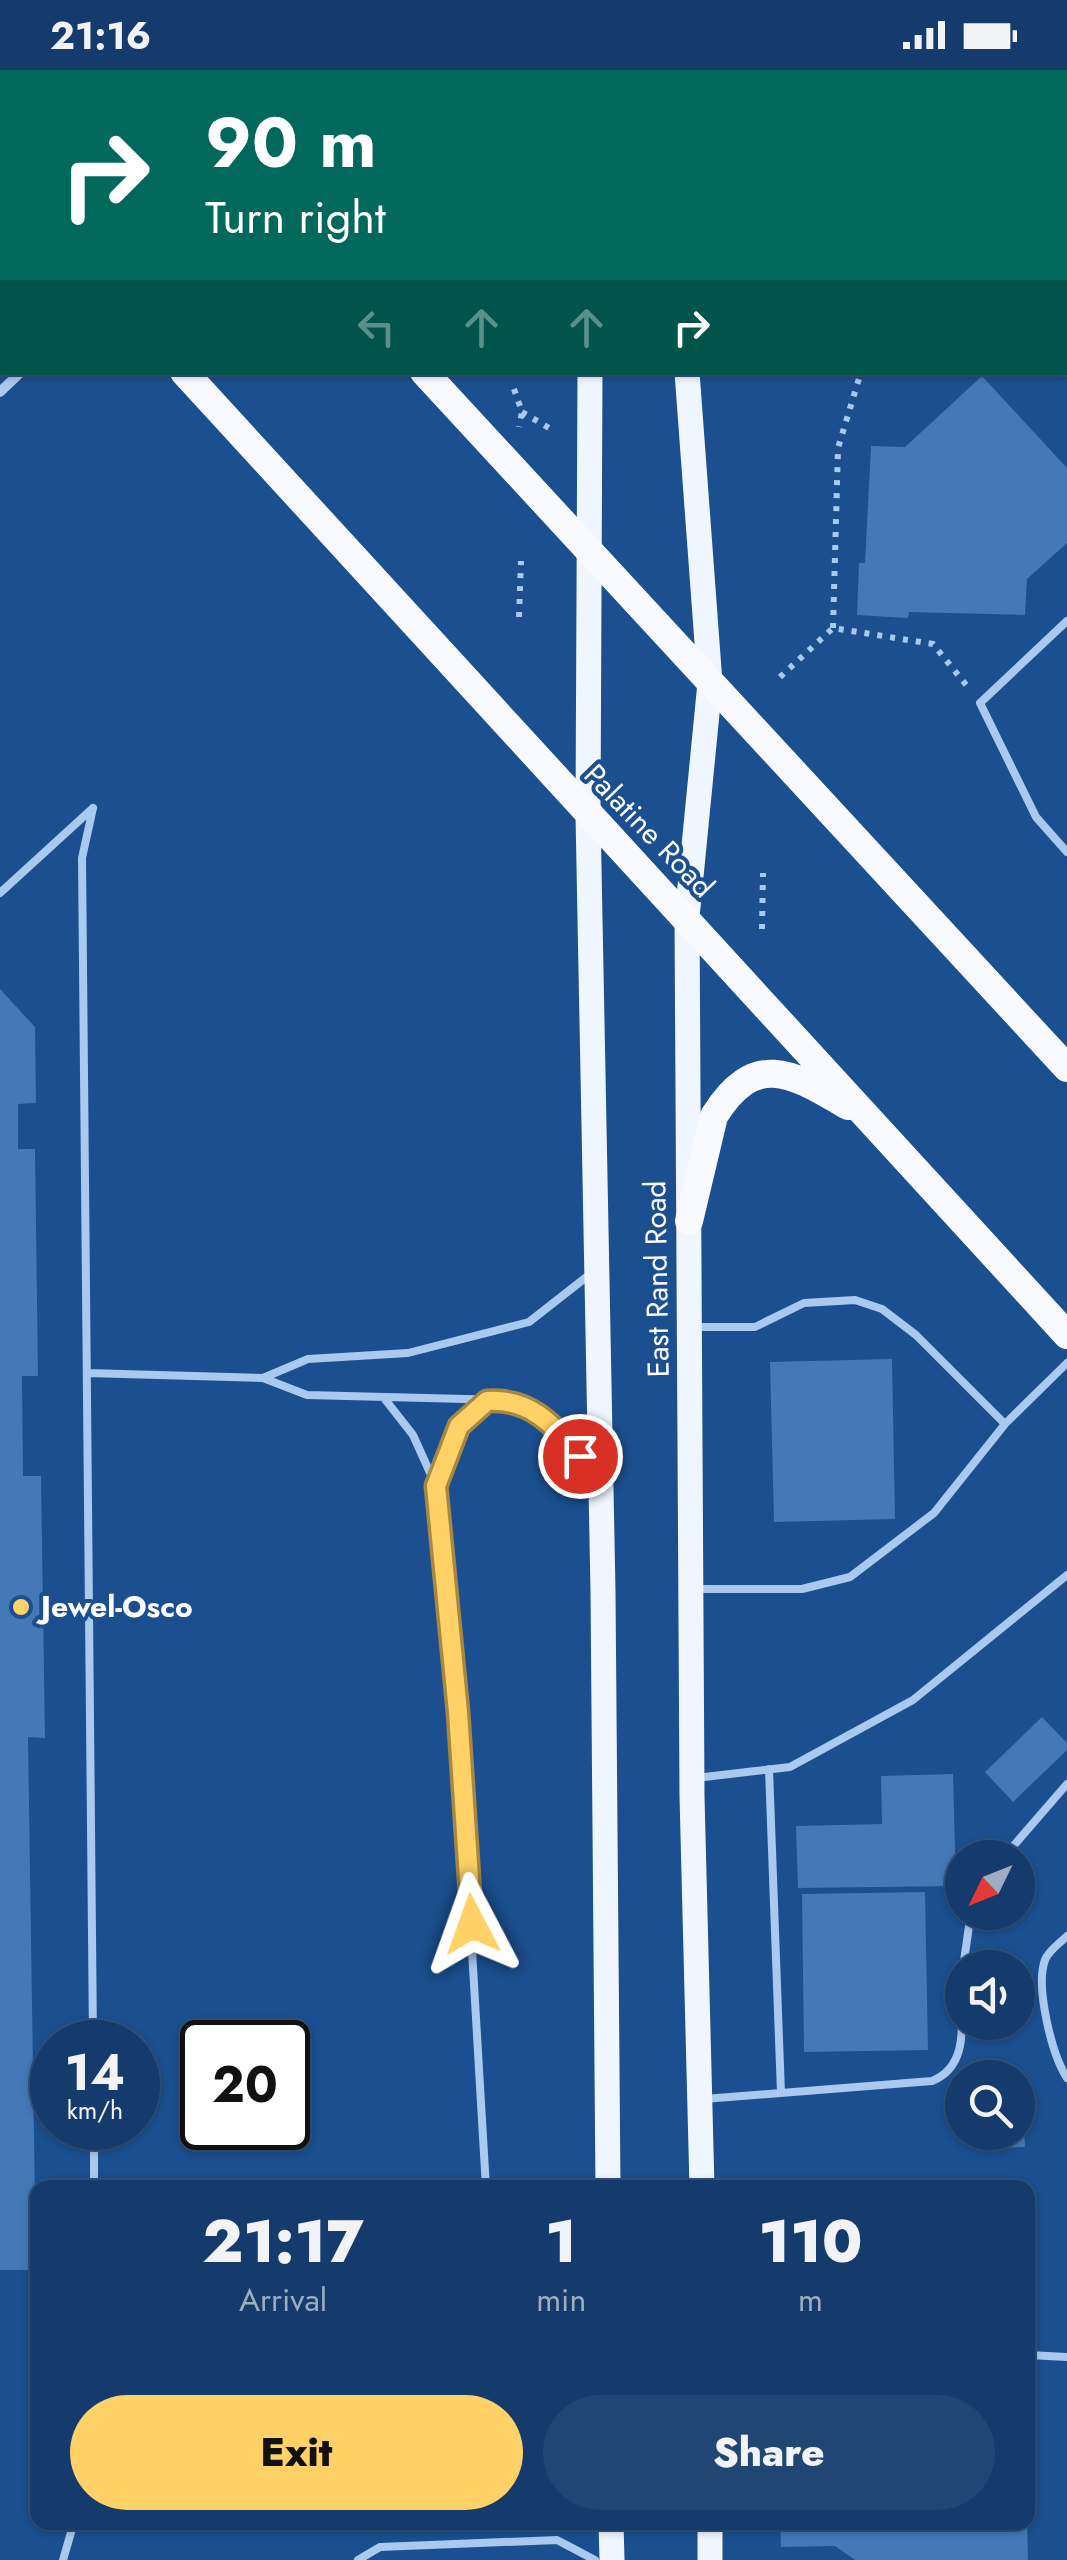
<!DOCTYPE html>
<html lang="en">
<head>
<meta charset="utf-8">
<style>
  body { margin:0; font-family:Jost,sans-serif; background:#214673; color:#f1f3f6; height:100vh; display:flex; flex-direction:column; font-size:38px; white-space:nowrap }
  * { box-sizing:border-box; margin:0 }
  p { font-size:32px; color:#9dadc1 }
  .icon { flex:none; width:55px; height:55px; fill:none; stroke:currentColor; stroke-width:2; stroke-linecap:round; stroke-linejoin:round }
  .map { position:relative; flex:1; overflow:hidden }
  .sheet { position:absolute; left:30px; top:2110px; width:1005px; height:350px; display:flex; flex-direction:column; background:#143b6b; border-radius:20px; box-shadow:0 2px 8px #0004,0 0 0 2px #33557e }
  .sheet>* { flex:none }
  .hud { position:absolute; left:0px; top:0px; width:1068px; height:305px; box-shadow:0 2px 8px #0004,0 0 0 2px #33557e; background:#00695c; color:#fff; overflow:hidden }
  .needle { width:65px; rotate:227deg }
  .buttons { position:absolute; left:945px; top:1770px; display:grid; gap:20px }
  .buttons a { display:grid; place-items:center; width:90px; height:90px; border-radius:50%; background:#143b6b; box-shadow:0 2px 8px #0004,0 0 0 2px #33557e; font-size:50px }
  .speed { position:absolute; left:30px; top:1950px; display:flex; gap:20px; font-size:50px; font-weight:700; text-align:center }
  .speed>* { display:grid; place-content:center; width:130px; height:130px; border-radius:50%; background:#143b6b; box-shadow:0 2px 8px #0004,0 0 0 2px #33557e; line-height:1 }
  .speed small { font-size:25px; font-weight:400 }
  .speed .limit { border:5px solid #111; border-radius:15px; background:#fff; color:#111 }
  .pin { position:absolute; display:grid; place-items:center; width:85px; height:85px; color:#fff; margin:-42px; border:5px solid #fff; border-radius:50%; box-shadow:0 2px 10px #0007 }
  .me { position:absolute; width:110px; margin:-55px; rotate:356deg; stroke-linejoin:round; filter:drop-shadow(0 0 8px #0008) }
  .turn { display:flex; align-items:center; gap:35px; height:210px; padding:0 40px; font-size:45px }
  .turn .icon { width:130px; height:130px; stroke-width:2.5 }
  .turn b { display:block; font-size:70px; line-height:85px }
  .lanes { display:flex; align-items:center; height:95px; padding:0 40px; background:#0003; justify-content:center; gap:50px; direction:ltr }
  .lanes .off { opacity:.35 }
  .eta { display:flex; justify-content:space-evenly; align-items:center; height:170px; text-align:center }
  .eta b { font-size:60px; font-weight:800; line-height:70px }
  .cta { display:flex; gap:20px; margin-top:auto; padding:20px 40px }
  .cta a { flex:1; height:115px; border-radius:60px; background:#ffd166; color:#111; font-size:40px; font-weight:800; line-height:115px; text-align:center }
  .cta a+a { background:#214673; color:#f1f3f6 }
  .status { display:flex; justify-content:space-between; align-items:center; height:70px; padding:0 50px; background:#143b6b; direction:ltr }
  .status svg { height:28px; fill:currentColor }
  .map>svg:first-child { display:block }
  .building { fill:#4478b7 }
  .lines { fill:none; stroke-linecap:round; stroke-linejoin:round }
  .path { stroke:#a9c9ee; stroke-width:6; stroke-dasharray:5 8; stroke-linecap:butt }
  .service { stroke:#a9c9ee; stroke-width:8 }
  .minor { stroke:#a9c9ee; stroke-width:10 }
  .primary { stroke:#f0f6ff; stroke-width:25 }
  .trunk { stroke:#f8faff; stroke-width:28 }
  .route-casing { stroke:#a68842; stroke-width:25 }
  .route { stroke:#ffd166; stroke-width:18 }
  .poi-dot { fill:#ffd166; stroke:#1b4f8f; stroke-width:4 }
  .labels { text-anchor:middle; stroke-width:8; stroke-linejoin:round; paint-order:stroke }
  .street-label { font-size:30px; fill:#fff; stroke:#1b4f8f }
  .poi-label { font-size:30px; font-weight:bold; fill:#fff; stroke:#1b4f8f; text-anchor:start }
</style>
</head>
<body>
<div class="status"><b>21:16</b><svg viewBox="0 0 49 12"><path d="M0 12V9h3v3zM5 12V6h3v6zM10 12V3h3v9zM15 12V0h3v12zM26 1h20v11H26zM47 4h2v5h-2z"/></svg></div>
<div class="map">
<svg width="1067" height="2490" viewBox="0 0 1067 2490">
  <rect width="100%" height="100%" fill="#1b4f8f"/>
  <path class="building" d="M982,306l85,92v75l-40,36 -2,36 -116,-3 -1,6 -51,-3 2,-52h6l6,-117 34,1z
    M0,919l35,38 1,76 -18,1v45h17l3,227h-16l1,100h18l4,262 -17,-1 8,533h-36z
    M892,1289l3,160 -121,3 -4,-160z
    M1042,1647l25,26v7l-54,52 -28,-30z
    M953,1704l3,112 -158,2 -2,-62 86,-2 -1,-48z
    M925,1822l3,158 -124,2 -2,-158z
    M1018,2027h5l2,50 -50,2 -1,-17h44z
    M780,2452h247l1,38h-173l-20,-14 -54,1z"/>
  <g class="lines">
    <path class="path" d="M514,319l8,23 -3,15
      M522,342l27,16
      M519,547l2,-56
      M833,558l5,-180 23,-76
      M780,607l53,-49 100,16 34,42
      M762,859l1,-56"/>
    <path class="service" d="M835,0v2
      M1065,288l2,2
      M1067,551l-87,82 56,114 31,35
      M0,823l93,-85
      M692,1257h63l49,-24 51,-3 27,9 34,26 89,89
      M87,1303l176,5 44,17 198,5 34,12 55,61
      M263,1308l45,-19 100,-6 121,-31 60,-47
      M384,1328l29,37 23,51 22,226 28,476
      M436,1416c14,-41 16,-54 50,-84
      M697,1519h105l48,-12 84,-64 71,-89 62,-61
      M769,1699l12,324
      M696,1708l94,-11 123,-67 154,-125
      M1003,1788l64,-74
      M1067,1866c-7,7 -19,15 -22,24 -10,27 7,95 22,118
      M963,1898l8,-56
      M93,1972l-11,-1184 11,-50
      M704,2029l228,-18c38,-15 29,-60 30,-95
      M94,2058v60
      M1028,2285l39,2
      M63,2490l11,-38
      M358,2490l22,-13 177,-7 38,20"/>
    <path class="minor" d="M0,322l21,-20"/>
    <path class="primary" d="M589,0v2
      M671,0l1,2
      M744,2l2,-2
      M590,302l-2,443 15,776 5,597
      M687,302l23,311 -23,234 5,879 10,392
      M611,2452l1,38
      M710,2452v38"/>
    <path class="trunk" d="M146,0l2,2
      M0,97l2,3
      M184,302l883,963
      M424,302l643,696
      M689,1151l25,-105c42,-67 79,-42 134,-10"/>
  </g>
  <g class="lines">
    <g class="route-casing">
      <path id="route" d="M472,1854l-14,-212 -22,-226 23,-60 28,-25c44,-3 66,24 93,55"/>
    </g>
    <use href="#route" class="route"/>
  </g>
  <circle class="poi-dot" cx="21" cy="1537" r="10"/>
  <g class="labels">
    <g class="street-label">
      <text transform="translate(649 761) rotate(46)" y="10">Palatine Road</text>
      <text transform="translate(657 1209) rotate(-91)" y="10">East Rand Road</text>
    </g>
    <g class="poi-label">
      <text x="41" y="1547">Jewel-Osco</text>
    </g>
  </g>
</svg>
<div class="buttons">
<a><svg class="needle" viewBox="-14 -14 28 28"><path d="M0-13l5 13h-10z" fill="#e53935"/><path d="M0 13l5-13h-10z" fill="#9dadc1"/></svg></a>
<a><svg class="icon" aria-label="sound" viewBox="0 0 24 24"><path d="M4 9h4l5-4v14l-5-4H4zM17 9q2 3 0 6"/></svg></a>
<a><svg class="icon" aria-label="search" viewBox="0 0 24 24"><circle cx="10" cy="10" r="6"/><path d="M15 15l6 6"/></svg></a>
</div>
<div class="speed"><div>14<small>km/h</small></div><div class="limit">20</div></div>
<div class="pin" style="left:580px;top:1386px;background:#d93025"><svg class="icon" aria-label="arrive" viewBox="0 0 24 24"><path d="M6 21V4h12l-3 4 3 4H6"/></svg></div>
<svg class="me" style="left:472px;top:1854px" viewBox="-20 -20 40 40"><path d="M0-17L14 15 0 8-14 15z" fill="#ffd166" stroke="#fff" stroke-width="4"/></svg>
<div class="hud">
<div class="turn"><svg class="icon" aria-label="right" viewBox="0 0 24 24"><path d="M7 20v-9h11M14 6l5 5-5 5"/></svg><div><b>90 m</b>Turn right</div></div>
<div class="lanes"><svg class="icon off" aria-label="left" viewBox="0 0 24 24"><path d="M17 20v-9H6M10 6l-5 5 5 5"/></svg><svg class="icon off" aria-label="ahead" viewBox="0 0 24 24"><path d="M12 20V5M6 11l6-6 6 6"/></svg><svg class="icon off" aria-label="ahead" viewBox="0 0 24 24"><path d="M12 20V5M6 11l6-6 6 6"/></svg><svg class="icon" aria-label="right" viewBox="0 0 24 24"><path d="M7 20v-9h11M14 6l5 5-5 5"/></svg></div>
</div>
<section class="sheet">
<div class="eta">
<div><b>21:17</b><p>Arrival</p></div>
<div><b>1</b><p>min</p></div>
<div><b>110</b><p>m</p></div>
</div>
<div class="cta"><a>Exit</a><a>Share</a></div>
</section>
</div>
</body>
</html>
